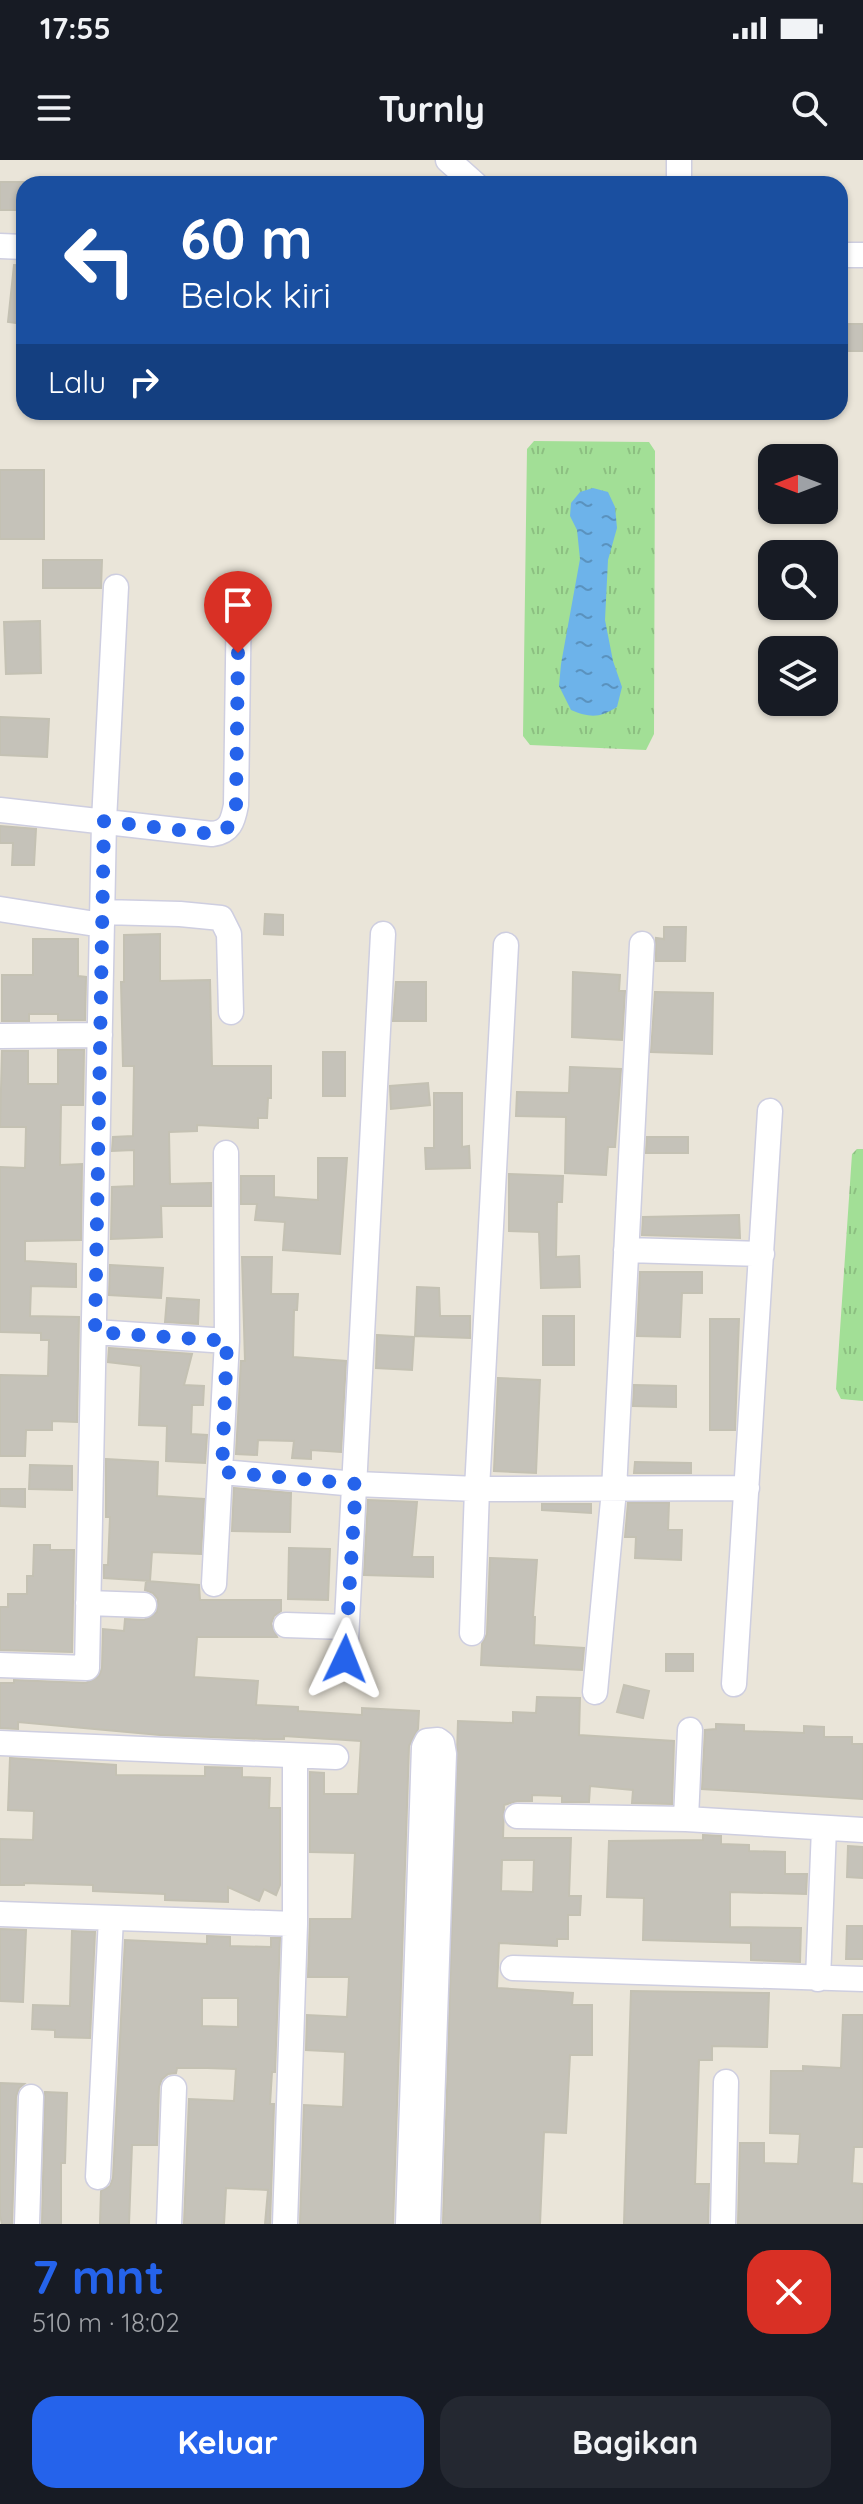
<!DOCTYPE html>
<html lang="id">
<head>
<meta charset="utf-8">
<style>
  body { margin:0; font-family:Quicksand,sans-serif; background:#242831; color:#f1f3f6; height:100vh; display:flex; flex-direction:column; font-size:30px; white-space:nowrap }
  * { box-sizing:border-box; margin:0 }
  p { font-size:26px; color:#9ea1a6 }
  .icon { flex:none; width:44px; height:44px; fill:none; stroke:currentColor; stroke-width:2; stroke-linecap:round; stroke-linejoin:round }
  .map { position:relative; height:2064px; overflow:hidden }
  .sheet { display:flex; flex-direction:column; background:#171b24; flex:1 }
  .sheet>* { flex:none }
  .guide { position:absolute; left:16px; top:16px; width:832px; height:244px; border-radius:24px; box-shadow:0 2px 6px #0004; background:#1a4fa0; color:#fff; overflow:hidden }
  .needle { width:52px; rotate:270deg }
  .tools { position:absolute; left:758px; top:284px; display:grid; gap:16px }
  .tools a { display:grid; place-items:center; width:80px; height:80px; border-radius:16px; background:#171b24; box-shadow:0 2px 6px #0004; font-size:40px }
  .pin { position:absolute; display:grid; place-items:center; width:68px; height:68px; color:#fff; margin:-82px -34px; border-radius:50% 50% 50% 0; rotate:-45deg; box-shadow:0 0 8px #0007 }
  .pin .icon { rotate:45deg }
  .me { position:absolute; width:88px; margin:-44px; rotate:2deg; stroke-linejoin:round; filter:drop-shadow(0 0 6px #0008) }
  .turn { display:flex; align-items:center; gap:28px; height:168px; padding:0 32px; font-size:36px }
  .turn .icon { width:104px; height:104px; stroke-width:2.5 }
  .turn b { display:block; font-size:56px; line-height:68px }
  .then { display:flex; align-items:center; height:76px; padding:0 32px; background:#0003; gap:16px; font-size:30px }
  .round { display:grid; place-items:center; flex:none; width:84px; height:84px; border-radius:24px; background:#242831 }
  .summary { display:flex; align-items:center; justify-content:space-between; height:136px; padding:0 32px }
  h1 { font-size:48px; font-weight:700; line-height:60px; color:#2563eb }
  .button { display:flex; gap:16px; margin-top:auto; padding:16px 32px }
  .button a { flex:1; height:92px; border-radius:24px; background:#2563eb; color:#fff; font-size:32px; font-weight:700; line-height:92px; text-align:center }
  .button a+a { background:#242831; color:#f1f3f6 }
  .status { display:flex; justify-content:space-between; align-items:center; height:56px; padding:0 40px; background:#171b24; direction:ltr }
  .status svg { height:22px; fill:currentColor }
  header { display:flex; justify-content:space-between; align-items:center; height:104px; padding:0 32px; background:#171b24; font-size:36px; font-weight:700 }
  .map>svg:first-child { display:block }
  .grass { fill:url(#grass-tufts) }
  .water { fill:url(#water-ripples) }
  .building { fill:#c5c2b9; stroke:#c4c1b3; stroke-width:2; fill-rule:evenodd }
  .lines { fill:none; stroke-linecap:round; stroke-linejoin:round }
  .minor-casing { stroke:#cecee0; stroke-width:27 }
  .minor { stroke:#fff; stroke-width:24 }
  .route { stroke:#2563eb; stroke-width:14; stroke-dasharray:0 25.2 }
</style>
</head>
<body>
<div class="status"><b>17:55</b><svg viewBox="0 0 49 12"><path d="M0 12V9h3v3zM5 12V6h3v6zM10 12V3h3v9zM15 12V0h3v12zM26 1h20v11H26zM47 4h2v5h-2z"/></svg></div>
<header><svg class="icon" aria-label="menu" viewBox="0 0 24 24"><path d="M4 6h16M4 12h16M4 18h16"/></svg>Turnly<svg class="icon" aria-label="search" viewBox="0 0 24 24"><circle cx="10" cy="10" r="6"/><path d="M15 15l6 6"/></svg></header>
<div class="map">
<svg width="863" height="2064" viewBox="0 0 863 2064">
  <defs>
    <pattern id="grass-tufts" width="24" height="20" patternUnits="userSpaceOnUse" patternTransform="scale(2)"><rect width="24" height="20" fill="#a2df96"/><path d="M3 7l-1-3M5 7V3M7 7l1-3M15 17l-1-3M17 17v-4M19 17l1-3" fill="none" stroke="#8cbf81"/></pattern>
    <pattern id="water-ripples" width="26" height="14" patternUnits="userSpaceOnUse" patternTransform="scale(2)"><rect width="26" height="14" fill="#6db3ea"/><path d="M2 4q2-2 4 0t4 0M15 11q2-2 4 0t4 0" fill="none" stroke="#5a92be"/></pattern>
  </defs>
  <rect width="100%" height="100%" fill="#eae5d9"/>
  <path class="grass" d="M534,281l115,1 6,9 -1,283 -8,16 -116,-5 -7,-9 4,-287z
    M857,989h6v252l-22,-2 -5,-10 16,-235z"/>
  <path class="water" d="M593,328l15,4 7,15 2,21 -9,32 -3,60 8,41 9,26 -5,20c-17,11 -27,11 -46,3l-12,-24 2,-22 19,-105 -3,-29 -7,-14 1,-13 9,-11z"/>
  <path class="building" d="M0,22h24v28h-24z
    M14,105l10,1v58l-16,-2z
    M848,164h15v27h-15z
    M0,310h44v69h-44z
    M43,400h59l-1,28h-58z
    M40,461l1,52 -35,1 -2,-52z
    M0,557l49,2 -2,38 -47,-2z
    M0,666l36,3 -2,36h-22l1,-22h-13z
    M265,754l18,1v20l-19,-1z
    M664,767h22l-1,34h-29v-23l8,1z
    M160,774v47l50,-1 2,86h59v32h-3l-1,20h-9v10l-61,-3v6l-28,1 1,52 41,-1v23h-50l1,31 -51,2 1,-52 22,-1v-36l-22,1 1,-14 20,-1 1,-70h-11l-2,-84h3v-47z
    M33,779h45v37l8,1 -1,43h-27v-6h-29v7h-27v-46h31z
    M573,812l47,3 -1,16h6l-3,49 -50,-3z
    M396,822h30v39h-33z
    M655,832l58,1 -1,61 -61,-2z
    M58,890h26l-1,55h-22l-1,60 22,-1 -1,76 -56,1v20l51,3v23l-45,-1 -1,30 49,1 -2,105 -25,-1v9h-26l-1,26h-25v-81l48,1 1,-36h-8v-7l-41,-1v-165l25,1 1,-41h-26l2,-76h26v33h30z
    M323,892h22v44h-22z
    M570,907l51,2 -6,78h-7l-2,28 -41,-2 1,-56 -50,-1 1,-24 52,1z
    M428,923l2,22 -39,4 -1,-23z
    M434,933h28v54l7,-1 1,22 -44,1 -1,-21h9z
    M647,977h41v16h-42z
    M318,998h29l-7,96 -57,-4 2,-28 -30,-2 2,-16h-16v-28h33v21l44,3z
    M509,1014l54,2 -1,26h-5l-1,55 23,-1 1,31 -39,1 -2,-56 -30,-1z
    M739,1055l1,23 -98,-3 1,-18z
    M242,1097h30l-1,37h27l-1,16h-3l-1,47 53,4 -5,91 -30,-2v9l-19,-1 2,-17 -36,-1 -1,15 -21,-1 5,-93h4z
    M110,1105l53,3 -2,30 -52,-3z
    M640,1112h62v21h-20l-2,44 -43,-1z
    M417,1127l22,1 1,28h30v22l-55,-2z
    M167,1138l32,2 -1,24 -33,-2z
    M543,1156h31v49h-31z
    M710,1159h29l-4,111h-25z
    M377,1175l37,2 -2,33 -36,-2z
    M109,1188l83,6 -8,31 20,1 -1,19h-11l-1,29 16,1 -2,28 -39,-2 1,-35 -28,-1 2,-59 -33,-4z
    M498,1218l42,2 -4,93 -42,-2z
    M634,1225l42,1v21l-43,-1z
    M106,1299l52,3 -1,34 47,3 -3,55 -49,-2 -2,29 -46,-3v-13h4l2,-48h-4z
    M635,1302l56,1v10h-57z
    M30,1305l42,1v24l-43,-1z
    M234,1328l57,5 -1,39 -58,-1z
    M0,1329h25v18l-25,-1z
    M368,1340l49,2 -5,55h21v20l-69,-2z
    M628,1343h41l-1,27h14l-1,30 -46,-2 1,-21h-11z
    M542,1344h49v9l-49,-3z
    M34,1385h16v5h24l-2,102 -72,-2v-43h8v-13h19v-18h6z
    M289,1388l41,1 -2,51 -40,-1z
    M490,1398l47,2 -4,57h2l-1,28 50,3 -2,22 -101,-5 1,-21 5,-10z
    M146,1421l53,4 1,15h81v11l-7,5 -3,8 6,13h-80l-3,40 64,4 -2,24 42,2v4l64,4v-7l57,3 -1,18 -9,17 -16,478h-93l4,-119 39,2 2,-55 -39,-2 1,-35 40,2 2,-40h-41l2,-58h42l3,-66 -45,-1v-80l14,1v21h34l3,-53 -77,-5v3h-20l-104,-4 -142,-13v7l-18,-1v-45h14v-3l72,3 13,-7 3,-8 1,-39 21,2 1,-12 19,1 13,-8 1,-13 -5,-6 -8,-3z
    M666,1494h27v17h-27z
    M624,1525l25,6 -6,27 -26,-6z
    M537,1537l43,1 -1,37 95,6 -2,63 -40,-1 1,-13 -43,-4 -1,16h-27v-6l-30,-1v6h-15l-13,4 -1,33h68l-2,58h12l-1,19h-12v24h-11v7l-58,-3 -2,45 76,5 -1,12h20v50h-22l-4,78 -22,-1 -4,92h-97l15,-503 55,2v-11l23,1zM502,1700h32l-1,32 -32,-1z
    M716,1564l28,1v6l60,2v-7l20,1v10h28v7h11v55l-161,-10 3,-59 11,-1z
    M10,1598l106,7v10l89,1v-9l37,1v9l28,1 -1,30h11v77l-4,10 -12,-6 -5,12 -31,-14v15l-63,-2v-6l-72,-3v-6l-69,-2v2h-24v-46l33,1 1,-29 -26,-1z
    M703,1675l18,1v8l28,1v6l36,1v22h22l-1,20 -76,-2v35l71,1 -1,34 -49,-2v-17l-108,-3 1,-42 -37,-1 2,-56 94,-1z
    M848,1686l15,1v31l-16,-1z
    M847,1766h16v33h-17z
    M0,1769l26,1 -3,72 -23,-1z
    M72,1771l23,1 -5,106 -35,-1v-7l-23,-1 1,-24 37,1z
    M207,1776l23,1v9l41,1v-9h9l-5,134h-3l-2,32h4l-4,120h-5l3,-34 -42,-2 -2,36h-40l5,-125 45,2 2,-32 -29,-1h-30l-1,5 -8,1 -6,5 -3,8 -2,58h-25l-3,79h-29l1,-33 9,-5 3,-8 12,-238 82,4zM202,1838h36v29l-36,-1z
    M631,1831l138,2 -2,54 -55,-1v14h-13l-4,124h14l-1,40h-84z
    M843,1855h20v132h-9l-2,36 11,1v40h-125l2,-81h24v20l34,1 2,-30 -30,-1 1,-62h32v-5l38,2z
    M0,1923l24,1 -5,4 -3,9 -4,127h-10l-2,-8z
    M45,1932l22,1 -2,70h-4v61h-19z"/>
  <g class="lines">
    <g class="minor-casing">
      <path id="minor" d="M448,0l27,24
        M679,0v24
        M0,86l24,1
        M840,95h23
        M0,650l212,24c18,-2 21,-13 24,-29l3,-213
        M0,749l102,16
        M102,752l78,2 41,4 8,16 2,78
        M0,876l100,-1
        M226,993l1,188
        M626,1090l136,4
        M95,1172l132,9 -13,243
        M222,1312l134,12 121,5 270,-1
        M88,1443l56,2
        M286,1465l60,2
        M472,1473l5,-144 29,-544
        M345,1499l38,-725
        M0,1505l87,3 17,-847 12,-234
        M734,1524l36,-573
        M595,1532l19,-202 28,-546
        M0,1583l336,14
        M517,1656l169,3 177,11
        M686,1659l4,-89
        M0,1754l295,10
        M513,1808l350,11
        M818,1819l6,-151
        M98,2017l13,-259
        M27,2064l4,-127
        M169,2064l5,-136
        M285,2064l10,-300v-168
        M408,2064l16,-477 3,-6 11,-1 4,3 2,11 -16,470
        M723,2064l3,-142"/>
    </g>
    <use href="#minor" class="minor"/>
  </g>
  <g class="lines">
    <path class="route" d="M238,493l-2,152c-3,16 -6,27 -24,29l-108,-13 -9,511 132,9 -5,131 134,12 -11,175"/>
  </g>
</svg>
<div class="tools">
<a><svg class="needle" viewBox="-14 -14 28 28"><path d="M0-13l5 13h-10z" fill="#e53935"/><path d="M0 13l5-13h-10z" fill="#9ea1a6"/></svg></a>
<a><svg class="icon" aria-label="search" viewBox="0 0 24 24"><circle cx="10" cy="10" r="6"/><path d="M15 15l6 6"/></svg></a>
<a><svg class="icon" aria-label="layers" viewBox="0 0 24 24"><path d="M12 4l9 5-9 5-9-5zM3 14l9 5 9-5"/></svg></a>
</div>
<div class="pin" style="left:238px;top:493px;background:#d93025"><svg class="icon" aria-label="arrive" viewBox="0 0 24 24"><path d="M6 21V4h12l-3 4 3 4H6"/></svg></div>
<svg class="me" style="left:345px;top:1499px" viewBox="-20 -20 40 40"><path d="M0-17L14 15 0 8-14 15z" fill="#2563eb" stroke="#fff" stroke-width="4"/></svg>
<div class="guide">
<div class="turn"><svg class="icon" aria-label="left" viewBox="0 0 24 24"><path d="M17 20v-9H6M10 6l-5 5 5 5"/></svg><div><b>60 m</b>Belok kiri</div></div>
<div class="then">Lalu<svg class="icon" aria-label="right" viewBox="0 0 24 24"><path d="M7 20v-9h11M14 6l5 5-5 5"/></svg></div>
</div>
</div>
<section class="sheet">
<div class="summary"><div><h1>7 mnt</h1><p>510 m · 18:02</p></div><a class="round" style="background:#d93025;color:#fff"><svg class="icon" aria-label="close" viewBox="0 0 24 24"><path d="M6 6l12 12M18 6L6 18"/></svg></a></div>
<div class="button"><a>Keluar</a><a>Bagikan</a></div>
</section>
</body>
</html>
